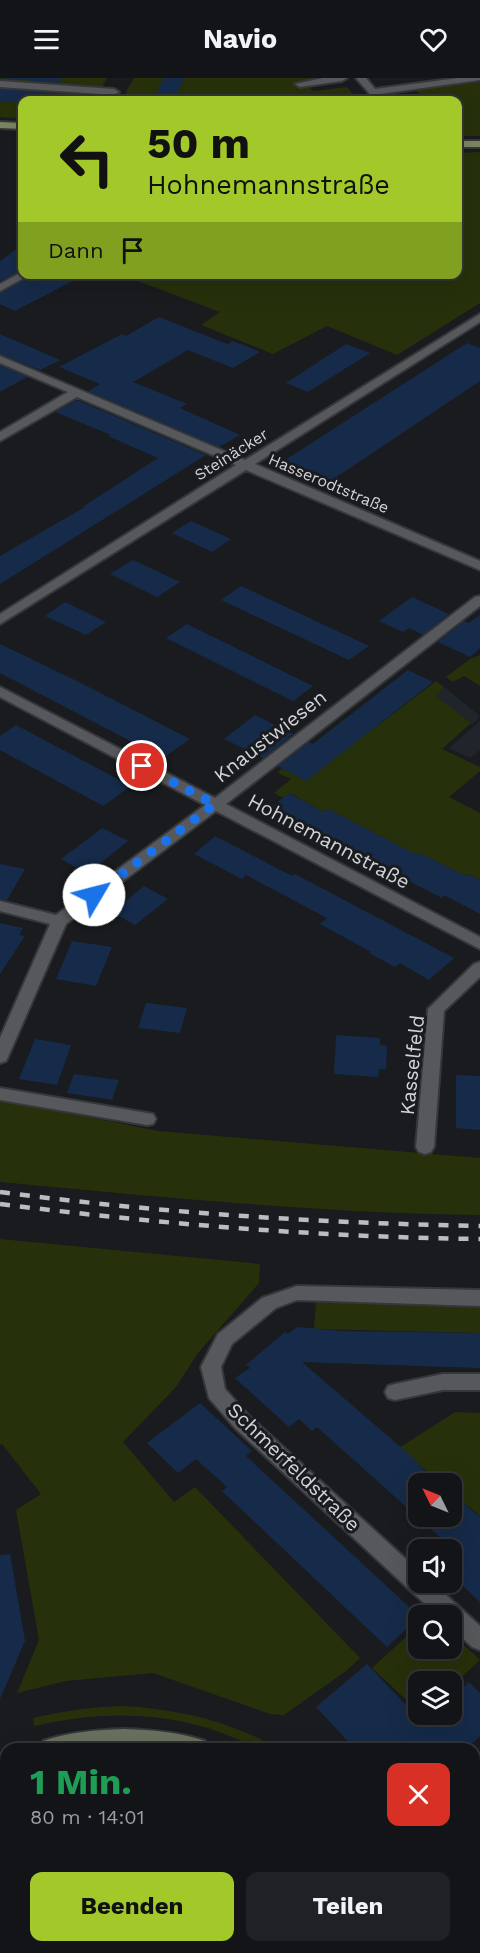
<!DOCTYPE html>
<html lang="de">
<head>
<meta charset="utf-8">
<style>
  body { margin:0; font-family:"Work Sans",sans-serif; background:#202124; color:#f1f3f6; height:100vh; display:flex; flex-direction:column; font-size:22px; white-space:nowrap }
  * { box-sizing:border-box; margin:0 }
  p { font-size:20px; color:#9d9ea1 }
  .icon { flex:none; width:33px; height:33px; fill:none; stroke:currentColor; stroke-width:2; stroke-linecap:round; stroke-linejoin:round }
  .map { position:relative; flex:1; overflow:hidden }
  .drawer { position:absolute; left:0px; top:1665px; width:480px; height:210px; display:flex; flex-direction:column; background:#131417; border-radius:18px 18px 0 0; box-shadow:0 6px 24px #0002,0 0 0 2px #323336 }
  .drawer>* { flex:none }
  .guide { position:absolute; left:18px; top:18px; width:444px; height:183px; border-radius:12px; box-shadow:0 6px 24px #0002,0 0 0 2px #323336; background:#a2c929; color:#111; overflow:hidden }
  .needle { width:39px; rotate:313deg }
  .buttons { position:absolute; left:408px; top:1395px; display:grid; gap:12px }
  .buttons a { display:grid; place-items:center; width:54px; height:54px; border-radius:12px; background:#131417; box-shadow:0 6px 24px #0002,0 0 0 2px #323336; font-size:30px }
  .pin { position:absolute; display:grid; place-items:center; width:51px; height:51px; color:#fff; margin:-26px; border:3px solid #fff; border-radius:50%; box-shadow:0 2px 6px #0007 }
  .me { position:absolute; width:66px; margin:-33px; rotate:53deg; stroke-linejoin:round; filter:drop-shadow(0 0 4px #0008) }
  .turn { display:flex; align-items:center; gap:21px; height:126px; padding:0 30px; font-size:27px }
  .turn .icon { width:78px; height:78px; stroke-width:2.5 }
  .turn b { display:block; font-size:42px; line-height:51px }
  .then { display:flex; align-items:center; height:57px; padding:0 30px; background:#0003; gap:12px; font-size:22px }
  .round { display:grid; place-items:center; flex:none; width:63px; height:63px; border-radius:12px; background:#202124 }
  .overview { display:flex; align-items:center; justify-content:space-between; height:102px; padding:0 30px }
  h1 { font-size:36px; font-weight:700; line-height:45px; color:#1e9e55 }
  .button { display:flex; gap:12px; margin-top:auto; padding:12px 30px }
  .button a { flex:1; height:69px; border-radius:12px; background:#a2c929; color:#111; font-size:24px; font-weight:700; line-height:69px; text-align:center }
  .button a+a { background:#202124; color:#f1f3f6 }
  header { display:flex; justify-content:space-between; align-items:center; height:78px; padding:0 30px; background:#131417; font-size:27px; font-weight:700 }
  .map>svg:first-child { display:block }
  .built { fill:#20252c }
  .green { fill:#26310b }
  .building { fill:#162b4a }
  .lines { fill:none; stroke-linecap:round; stroke-linejoin:round }
  .minor-casing { stroke:#36373a; stroke-width:4 }
  .tertiary-casing { stroke:#36373a; stroke-width:4 }
  .secondary-casing { stroke:#36373a; stroke-width:4 }
  .primary-casing { stroke:#36373a; stroke-width:4 }
  .minor { fill:#56585c; fill-rule:evenodd }
  .tertiary { fill:#56585c; fill-rule:evenodd }
  .secondary { fill:#68705e; fill-rule:evenodd }
  .primary { fill:#7a8761; fill-rule:evenodd }
  .rail { stroke:#bcbdc0; stroke-width:4.5; stroke-dasharray:10 10; stroke-linecap:butt }
  .route { stroke:#1a73e8; stroke-width:10; stroke-dasharray:0 18 }
  .labels { text-anchor:middle; stroke-width:6; stroke-linejoin:round; paint-order:stroke }
  .far-street-label { font-size:16px; fill:#d2d3d6; stroke:#191b1f }
  .street-label { font-size:20px; fill:#d2d3d6; stroke:#191b1f }
</style>
</head>
<body>
<header><svg class="icon" aria-label="menu" viewBox="0 0 24 24"><path d="M4 6h16M4 12h16M4 18h16"/></svg>Navio<svg class="icon" aria-label="heart" viewBox="0 0 24 24"><path d="M12 20l-8-8c-3-5 5-10 8-4 3-6 11-1 8 4z"/></svg></header>
<div class="map">
<svg width="480" height="1875" viewBox="0 0 480 1875">
  <rect width="100%" height="100%" fill="#191b1f"/>
  <path class="built" d="M444,609l36,29 -8,9 -36,-29z
    M480,643v29l-10,8 -21,-10z"/>
  <path class="green" d="M0,0h107l-12,22h-73v19l-22,-2z
    M134,0h199l-28,5 8,8 34,-4 11,13h-237z
    M480,4v54h-22v-36h-35l-7,-10z
    M480,74v151l-83,52 -70,-29 -54,28 -72,-29 19,-13 -98,-37 336,-1v-121z
    M480,577v31l-16,-10 -11,6 -7,-5 24,-18z
    M436,603l8,6 -8,9 35,27 -29,26 38,18v4l-31,26 31,16v67l-11,-6 -3,2 -47,-23 -2,2 -89,-46 -4,3 -34,-19 -7,5 -9,-5 17,-14 -13,-6 4,-5 24,13 12,-41 28,-22 26,12z
    M0,1021l158,32 322,27v57c-161,-2 -320,-18 -480,-33z
    M0,1161l260,25 -1,19 -61,70 -22,34 -53,55 51,60 21,-15 165,171 -14,13 -62,44 -14,-1 -117,-41 -87,8 -49,12 22,-53 -23,-130 25,-16 -39,-50 -2,1z
    M316,1224l164,5v26l-166,-4z
    M455,1334l25,1v106l-2,-5 -26,-20v-10l-12,-1 -41,-35z
    M418,1548v22h34v-14l28,26 -28,26v-4h-34v29l-46,-43z
    M123,1628c54,3 108,15 156,43 -26,0 -50,-15 -75,-22 -59,-16 -110,-14 -170,-1l-1,-8c30,-7 59,-11 90,-12z
    M80,1869h125l3,4 4,-4h24l-7,6h-158z"/>
  <path class="building" d="M0,0h62l-3,5z
    M164,0h20l-10,22h-21z
    M0,11l53,4 -4,7h-27v3l-22,-2z
    M22,167v25l-22,11v-20z
    M33,196h53l-71,37 -15,-7v-11z
    M159,239l63,25 6,2 5,-3 27,11 -27,16 -45,-18 -55,32 54,22 -7,4 60,27 -21,12 -131,-56 12,-7 -41,-17 63,-33 4,2z
    M0,256l60,26 -20,10 -40,-16z
    M467,265l13,5v33l-151,101 -47,-20z
    M346,266l24,9 -62,39 -22,-9z
    M0,287l27,12 -27,15z
    M77,322l129,55 -206,129v-28l85,-49 -1,-1 74,-48 -50,-22 3,-1 -56,-23z
    M191,443l40,18 -19,13 -40,-19z
    M133,482l47,22 -23,15 -47,-23z
    M241,508l128,60 -20,14 -128,-60z
    M412,519l37,17 -26,21 -14,-7 -6,4 -24,-11z
    M65,524l41,20 -20,13 -41,-19z
    M480,537v33l-10,9 -32,-15 26,-21 5,2z
    M187,546l126,62 -20,15 -127,-63z
    M0,566l79,38 111,57 -27,19 -163,-85z
    M408,592l25,12 -127,99 -28,-15 31,-24 4,2z
    M255,637l38,19 -30,24 -39,-19z
    M16,647l115,61 -28,20 -103,-56v-14z
    M289,715l35,19 4,-3 89,46 2,-2 47,23 2,-2 12,6v34l-36,-19 -2,3 -47,-24 -3,3 -88,-47 -4,2 -36,-19z
    M102,750l26,13 -41,33 -26,-15z
    M215,758l77,40 3,-2 159,84 -25,22 -29,-17 -5,4 -26,-14 2,-1 -51,-28 7,-6 -81,-43 -4,4 -48,-25z
    M0,786l25,5 -18,31 -7,-1z
    M144,808l24,13 -33,26 -23,-13z
    M0,845l23,5 -4,7 6,1 -25,38z
    M72,863l40,6 -16,39 -40,-7z
    M146,925l41,5 -7,25 -42,-5z
    M336,957l44,3v7l7,1 -1,23h-7l-1,8 -44,-3z
    M35,961l36,6 -14,40 -38,-6z
    M74,996l45,6 -7,20 -45,-7z
    M456,997l24,1v54l-24,-2z
    M297,1249l46,4 137,2v35l-178,-6 109,94 25,28h-18v32h34v-22l28,23v85l-27,-25 11,-10 -12,-11v-8l-135,-121 -5,4 -13,-12 -10,8 -54,-49 15,-10 -4,-3 14,-12 25,-21 3,2z
    M200,1325l52,48 -6,5 173,160 -1,2 -31,29 -165,-156 5,-4 -31,-28 -18,14 -31,-30z
    M10,1476l15,87 -25,58v-144z
    M367,1586l58,61 11,-11h16v-15l17,-17 11,11v43l-14,13h-111l-39,-42z"/>
  <g class="lines">
    <g class="minor-casing">
      <path id="minor" d="M323,0h24l-5,3 -42,6 -5,-3z
        M356,0h10l9,11 83,-11h22v2l-100,14 5,6h-10z
        M0,3l114,8 5,3 -5,3 -114,-8z
        M22,194v2h9l-31,17v-7z
        M480,236v8l-225,142 225,97v9l-234,-100 -246,154v-10l236,-149 -159,-68 -77,44v-9l68,-40 -68,-29v-7l245,104z
        M480,518v10l-254,198 254,133v12l-264,-138 -150,113 -58,133 -2,4 -6,2v-25l50,-114 -50,-13v-10l56,14 149,-110 -205,-108v-10l215,111 260,-201z
        M480,884v15l-36,34 -10,136 -3,5 -6,2 -6,-2 -3,-5 12,-138 46,-45z
        M0,1010l147,25 6,1 3,5 -3,5 -6,1 -147,-25z
        M297,1208l183,4v16l-183,-6 -21,8 -44,36 -11,23 4,22 24,27 169,154v12h14l48,44v24l-8,-3 -20,-19v-12h-14l-203,-188 -26,-30 -8,-31 17,-33 44,-36z
        M443,1296h37v16h-37l-48,10 -7,-2 -3,-6 3,-6 7,-2z"/>
    </g>
    <g class="tertiary-casing">
      <path id="tertiary" d="M480,1697v27l-6,2v-26z
        M306,1869h28l-3,6h-28z"/>
    </g>
    <g class="secondary-casing">
      <path id="secondary" d="M124,1651c27,1 56,3 81,12l3,8h-168l3,-8c25,-9 54,-11 81,-12z
        M6,1676v22l-6,3v-22z
        M6,1715v23l-6,2v-23z
        M474,1865l5,10h-27l-3,-6h25z
        M368,1869h28l3,6h-28z"/>
    </g>
    <g class="primary-casing">
      <path id="primary" d="M0,44l22,1v6l-22,-1z
        M458,63h22v6h-22z"/>
    </g>
    <use href="#minor" class="minor"/>
    <use href="#tertiary" class="tertiary"/>
    <use href="#secondary" class="secondary"/>
    <use href="#primary" class="primary"/>
    <path class="rail" d="M0,1114c160,21 319,31 480,34
      M0,1126c160,20 319,33 480,35"/>
  </g>
  <g class="lines">
    <path class="route" d="M94,817l121,-91 -73,-38"/>
  </g>
  <g class="labels">
    <g class="far-street-label">
      <text transform="translate(231 376) rotate(-32)" y="6">Steinäcker</text>
      <text transform="translate(329 405) rotate(23)" y="6">Hasserodtstraße</text>
    </g>
    <g class="street-label">
      <text transform="translate(270 658) rotate(-38)" y="7">Knaustwiesen</text>
      <text transform="translate(329 763) rotate(28)" y="7">Hohnemannstraße</text>
      <text transform="translate(412 987) rotate(-84)" y="7">Kasselfeld</text>
      <text transform="translate(294 1389) rotate(44)" y="7">Schmerfeldstraße</text>
    </g>
  </g>
</svg>
<div class="buttons">
<a><svg class="needle" viewBox="-14 -14 28 28"><path d="M0-13l5 13h-10z" fill="#e53935"/><path d="M0 13l5-13h-10z" fill="#9d9ea1"/></svg></a>
<a><svg class="icon" aria-label="sound" viewBox="0 0 24 24"><path d="M4 9h4l5-4v14l-5-4H4zM17 9q2 3 0 6"/></svg></a>
<a><svg class="icon" aria-label="search" viewBox="0 0 24 24"><circle cx="10" cy="10" r="6"/><path d="M15 15l6 6"/></svg></a>
<a><svg class="icon" aria-label="layers" viewBox="0 0 24 24"><path d="M12 4l9 5-9 5-9-5zM3 14l9 5 9-5"/></svg></a>
</div>
<div class="pin" style="left:142px;top:688px;background:#d93025"><svg class="icon" aria-label="arrive" viewBox="0 0 24 24"><path d="M6 21V4h12l-3 4 3 4H6"/></svg></div>
<svg class="me" style="left:94px;top:817px" viewBox="-20 -20 40 40"><circle r="19" fill="#fff"/><path d="M0-13L10 11 0 6-10 11z" fill="#1a73e8"/></svg>
<div class="guide">
<div class="turn"><svg class="icon" aria-label="left" viewBox="0 0 24 24"><path d="M17 20v-9H6M10 6l-5 5 5 5"/></svg><div><b>50 m</b>Hohnemannstraße</div></div>
<div class="then">Dann<svg class="icon" aria-label="arrive" viewBox="0 0 24 24"><path d="M6 21V4h12l-3 4 3 4H6"/></svg></div>
</div>
<section class="drawer">
<div class="overview"><div><h1>1 Min.</h1><p>80 m · 14:01</p></div><a class="round" style="background:#d93025;color:#fff"><svg class="icon" aria-label="close" viewBox="0 0 24 24"><path d="M6 6l12 12M18 6L6 18"/></svg></a></div>
<div class="button"><a>Beenden</a><a>Teilen</a></div>
</section>
</div>
</body>
</html>
